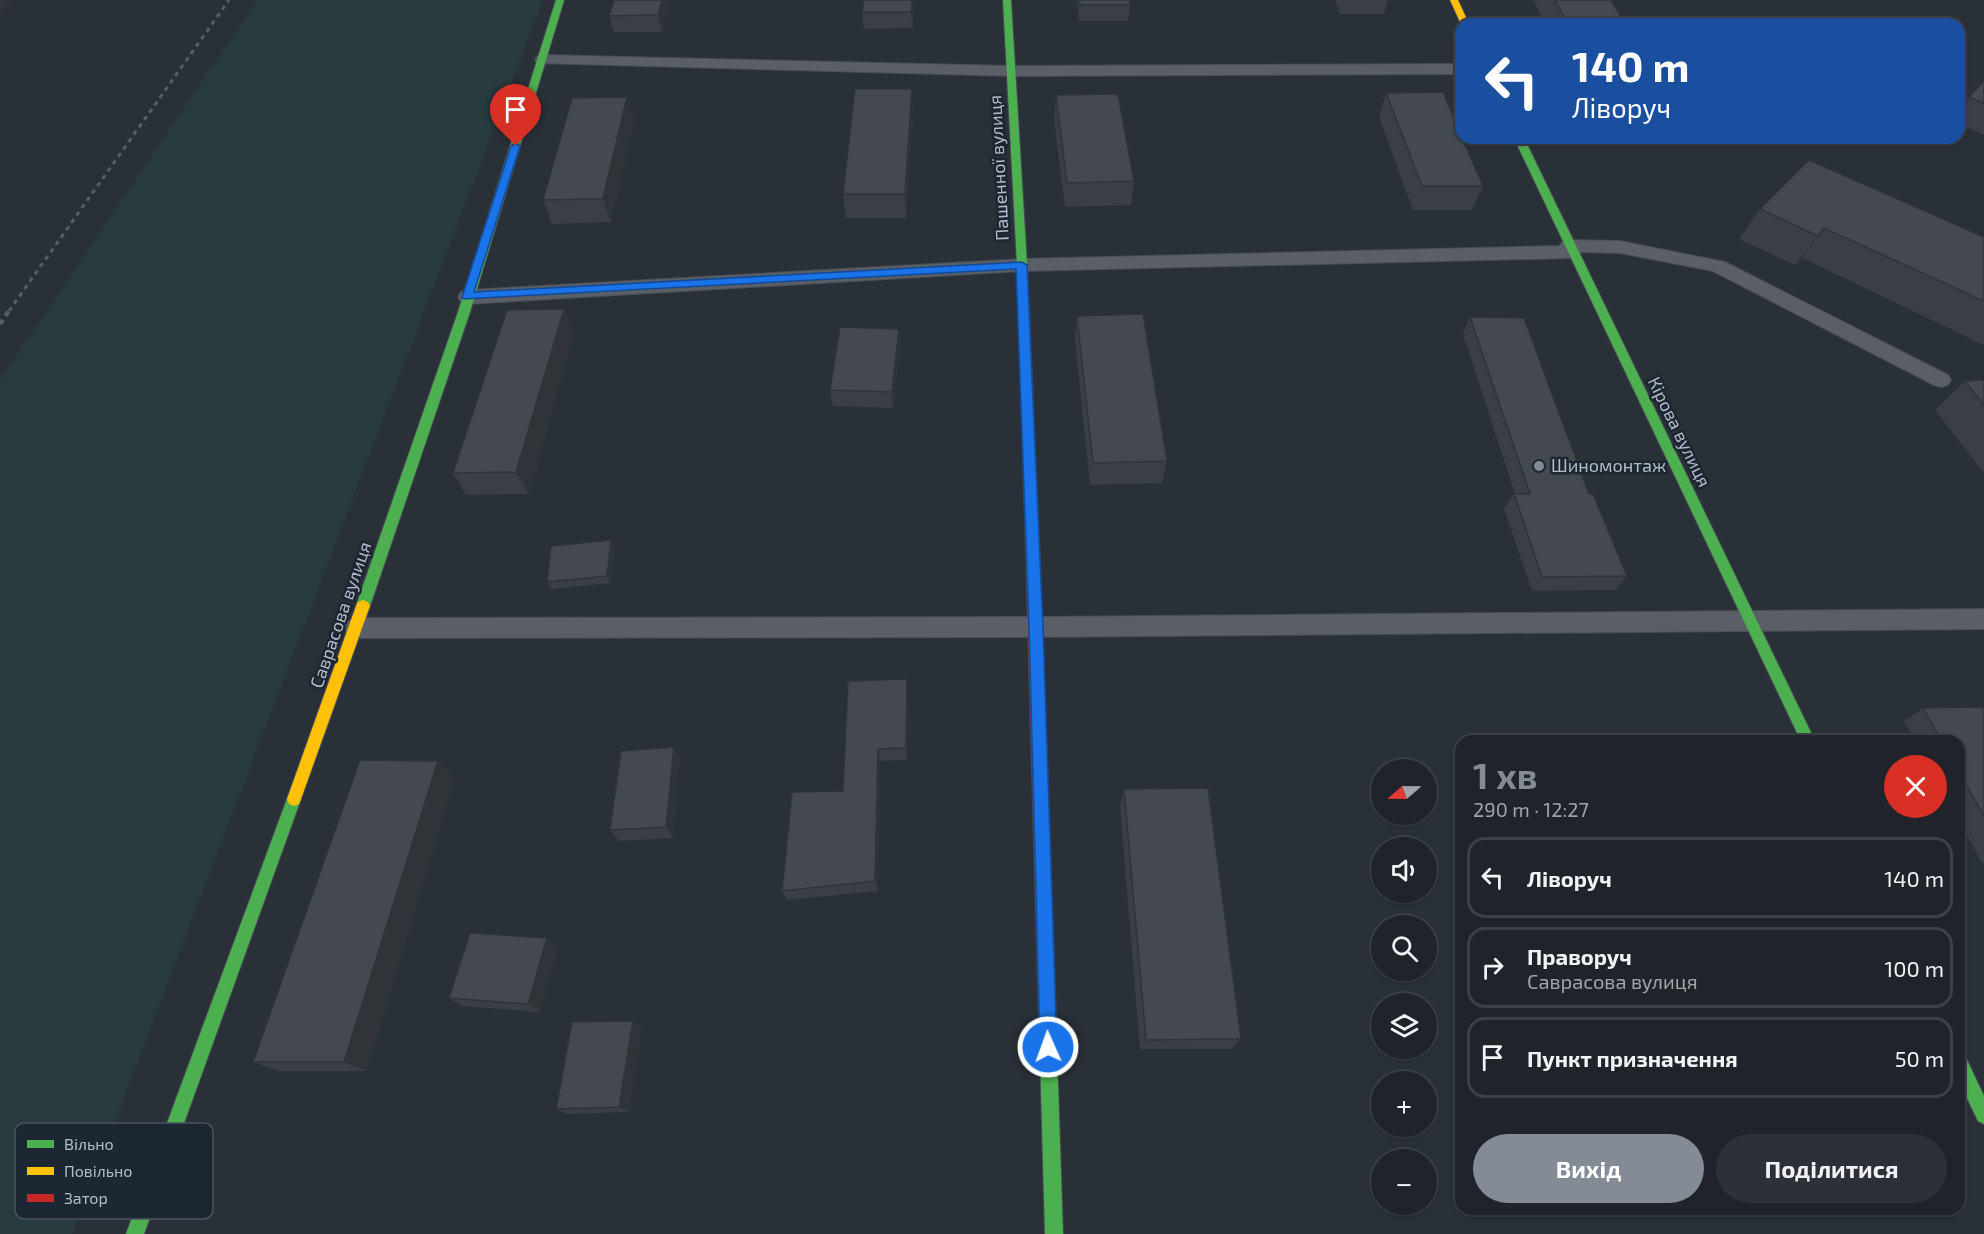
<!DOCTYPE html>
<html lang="uk">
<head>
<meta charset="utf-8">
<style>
  body { margin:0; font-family:"Exo 2",sans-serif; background:#2d3036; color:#f1f3f6; height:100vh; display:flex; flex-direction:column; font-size:22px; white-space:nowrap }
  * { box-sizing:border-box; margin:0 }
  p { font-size:20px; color:#a2a4a8 }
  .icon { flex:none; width:33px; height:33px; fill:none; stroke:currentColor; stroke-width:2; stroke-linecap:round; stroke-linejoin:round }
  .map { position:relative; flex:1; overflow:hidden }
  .panel { position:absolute; left:1455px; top:735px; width:510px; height:480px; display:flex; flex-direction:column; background:#20242a; border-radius:18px; box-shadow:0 2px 4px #0004,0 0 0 2px #3d4147 }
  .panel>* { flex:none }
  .top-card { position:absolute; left:1455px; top:18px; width:510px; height:126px; border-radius:18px; box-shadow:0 2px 4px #0004,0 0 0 2px #3d4147; background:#1a4fa0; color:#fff; overflow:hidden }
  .needle { width:39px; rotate:250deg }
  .controls { position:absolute; left:1371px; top:759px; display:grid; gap:12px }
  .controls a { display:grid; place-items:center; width:66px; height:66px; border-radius:50%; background:#20242a; box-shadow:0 2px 4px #0004,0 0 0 2px #3d4147; font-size:30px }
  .pin { position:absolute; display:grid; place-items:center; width:51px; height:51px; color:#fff; margin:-62px -26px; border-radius:50% 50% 50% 0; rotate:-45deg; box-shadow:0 0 6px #0007 }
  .pin .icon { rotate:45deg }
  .me { position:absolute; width:66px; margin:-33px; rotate:358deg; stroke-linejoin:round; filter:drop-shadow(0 0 4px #0008) }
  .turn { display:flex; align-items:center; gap:21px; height:126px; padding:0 18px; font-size:27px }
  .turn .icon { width:78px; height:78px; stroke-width:2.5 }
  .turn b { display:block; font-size:42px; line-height:51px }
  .round { display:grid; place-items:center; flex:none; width:63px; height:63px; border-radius:32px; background:#2d3036 }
  .head { display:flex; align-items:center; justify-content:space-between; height:102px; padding:0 18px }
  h1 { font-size:36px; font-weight:700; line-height:45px; color:#848b96 }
  .primary-button { display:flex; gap:12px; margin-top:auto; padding:12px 18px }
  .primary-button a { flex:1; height:69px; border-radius:36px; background:#848b96; color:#fff; font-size:24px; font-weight:700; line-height:69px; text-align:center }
  .primary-button a+a { background:#2d3036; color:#f1f3f6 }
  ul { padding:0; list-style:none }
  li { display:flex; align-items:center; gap:18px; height:81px; margin:0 12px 9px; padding:0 6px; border:3px solid #3d4147; border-radius:18px }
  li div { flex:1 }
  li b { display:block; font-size:22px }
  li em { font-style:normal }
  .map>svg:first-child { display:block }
  .green { fill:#273a3e }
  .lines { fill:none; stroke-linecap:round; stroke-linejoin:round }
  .lane-casing { stroke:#484c53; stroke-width:2 }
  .fast-casing { stroke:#484c53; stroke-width:2 }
  .slow-casing { stroke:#484c53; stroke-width:2 }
  .jam-casing { stroke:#484c53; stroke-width:2 }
  .lane { fill:#5a5e66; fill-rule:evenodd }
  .fast { fill:#4caf50; fill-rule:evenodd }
  .slow { fill:#ffc107; fill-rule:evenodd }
  .jam { fill:#c62828; fill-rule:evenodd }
  .rail-far1 { stroke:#595d64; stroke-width:3; stroke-dasharray:4.5 4.5; stroke-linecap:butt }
  .rail { stroke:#595d64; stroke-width:4.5; stroke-dasharray:5 5; stroke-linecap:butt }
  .wall { fill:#3a3f45 }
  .shaded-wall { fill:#303338 }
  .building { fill:#444950; stroke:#303338; stroke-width:1.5 }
  .route { fill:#1a73e8; stroke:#114b97; stroke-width:1.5 }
  .poi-dot { fill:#848b96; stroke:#1d2633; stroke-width:2 }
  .labels { text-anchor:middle; stroke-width:5; stroke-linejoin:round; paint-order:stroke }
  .street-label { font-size:18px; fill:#b4bcc9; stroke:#1d2633 }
  .poi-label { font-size:18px; fill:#b4bcc9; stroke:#1d2633; text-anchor:start }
  .key { fill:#1d2633; stroke:#4a5360; stroke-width:1.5 }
  .key-label { font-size:16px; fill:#b4bcc9 }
</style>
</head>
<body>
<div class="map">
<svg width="1984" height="1234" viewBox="0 0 1984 1234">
  <rect width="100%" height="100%" fill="#2a3038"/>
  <path class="green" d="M257,0h286l-471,1234h-72v-854z"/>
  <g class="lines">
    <g class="lane-casing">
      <path id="lane" d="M543,55l469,11 449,-2v10l-449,2 -475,-13 -2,-3 2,-3z
        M1569,240l51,1 105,21 223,113 3,5 -3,5 -7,2 -7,-2 -221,-114 -93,-18 -39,-1 -2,4 -7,2 -550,13 -554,33 -7,-2 -3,-5 3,-5 7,-2 554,-31 538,-13 2,-4z
        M1984,609v20l-948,8 -679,1 -9,-3 -3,-7 3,-7 9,-3 679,-1z"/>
    </g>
    <g class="fast-casing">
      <path id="fast" d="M556,0h8l-94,312 -100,294 -2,4h-10l-2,-4 102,-294z
        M1003,0h8l16,265 14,321 -2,4h-10l-2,-4 -10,-321z
        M1514,138h10l291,603h-14z
        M294,792l5,2 2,5 -157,435h-18l161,-435 2,-5z
        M1042,834l5,2 3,5 13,393h-18l-11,-393 3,-5z
        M1959,1053l6,3 19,40v28l-6,-3 -19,-40z"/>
    </g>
    <g class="slow-casing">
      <path id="slow" d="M1450,0h8l11,24h-8z
        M363,600l5,2 2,4 -69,193 -2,5 -5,2 -5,-2 -2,-5 69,-193 2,-4z"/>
    </g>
    <g class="jam-casing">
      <path id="jam" d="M1034,581l5,1 2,4 9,255 -3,5 -5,2 -5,-2 -3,-5 -7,-255 2,-4z"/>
    </g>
    <use href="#lane" class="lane"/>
    <use href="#fast" class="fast"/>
    <use href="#slow" class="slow"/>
    <use href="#jam" class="jam"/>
    <path class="rail-far1" d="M9,311l220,-311"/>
    <path class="rail" d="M0,324l10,-15"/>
  </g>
  <path class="wall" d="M614,0h56l-8,32h-48l-5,-16z
    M864,0h50l-1,28 -49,1 -2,-17z
    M1077,0h53v5l-2,16h-49z
    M1335,0h53l-4,14h-44z
    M1533,0h78l14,24h-80z
    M1984,81v54l-25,-11v-14l10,-13z
    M1386,93l97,93 -11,24h-59l-34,-93z
    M1056,95l78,86 -3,24 -66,2 -11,-88z
    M913,113l-7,105h-60l-3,-24z
    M634,121l-23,101 -59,2 -9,-24z
    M1760,209l223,27 1,-1v110l-182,-87 -7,7 -56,-26z
    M564,309l10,23 -45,162 -63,1 -13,-22z
    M1077,316l90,145 -5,22 -72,2 -15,-146z
    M1470,317l119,177 38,82 -12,14 -83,1 -28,-82 10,-15h1l-52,-160z
    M901,345l-8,63 -60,-2 -3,-16z
    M1984,380v93l-49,-63 30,-29z
    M614,548l-3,35 -59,6 -5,-7z
    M908,692l-1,68 -27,1 -2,130 -91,9 -5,-9 61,-100z
    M1984,707v156h-2l-23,-42v-80h-44l-11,-20 19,-13z
    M680,759l-7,79 -54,3 -9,-11z
    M438,761l17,17 -88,293h-88l-26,-9z
    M1124,789l117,250 -9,10h-92l-20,-244z
    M547,938l11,9 -18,65 -78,-6 -13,-8z
    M642,1028l-13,84 -62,2 -11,-5z"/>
  <path class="shaded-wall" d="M0,0h13l-13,14z
    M662,0h8l-8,32 -4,-17z
    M912,0h2l-1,28 -2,-16z
    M912,89l1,24 -7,105 -1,-24z
    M627,97l7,24 -23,101 -8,-23z
    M1824,228l-22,30 -7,7 23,-29z
    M564,309l10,23 -45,162 -13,-22z
    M899,329l2,16 -8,63 -1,-16z
    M611,540l3,8 -3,35 -4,-7z
    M907,679l1,13 -1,68 -1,-12z
    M674,747l6,12 -7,79 -7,-11z
    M878,749l2,12 -2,130 -3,-10z
    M438,761l17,17 -88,293 -23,-9z
    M547,938l11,9 -18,65 -12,-8z
    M633,1021l9,7 -13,84 -10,-5z"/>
  <path class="building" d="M614,0h48l-4,15 -49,1z
    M864,0h48l-1,12h-49z
    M1079,0h51v5h-50z
    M1555,0h56l14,24h-57z
    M1984,81v22l-15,-6z
    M855,89h57l-7,105h-62z
    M1443,92l18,43v3h1l21,48h-61l-36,-93z
    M1118,94l16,87 -67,2 -11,-88z
    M627,97l-24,102 -60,1 29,-102z
    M1809,160l175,77v64l-160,-73 -6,8 -58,-27z
    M564,309l-48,163 -63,1 54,-163z
    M1143,314l24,147 -74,2 -16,-147z
    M1470,317l54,1 65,176h4l34,82 -85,1 -28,-83h16z
    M840,327l59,2 -7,63 -62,-2z
    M1984,380v25l-19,-24z
    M611,540l-4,36 -60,6 4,-36z
    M907,679l-1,69 -28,1 -3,132 -93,10 10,-99 51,-1 5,-110z
    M1984,707v109l-25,-44v-31h-17l-19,-33z
    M674,747l-8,80 -56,3 11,-79z
    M360,760l78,1 -94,301h-91z
    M1208,788l33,251 -95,1 -22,-251z
    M470,933l77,5 -19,66 -79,-6z
    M633,1021l-14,86 -63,2 16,-87z"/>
  <path class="route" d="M516,143l4,3 -46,146 548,-30 5,3 16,362 14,420 -3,6 -6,3 -6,-3 -2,-6 -11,-420 -13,-358 -552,30 -2,-2 49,-151z"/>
  <circle class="poi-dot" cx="1539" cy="466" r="6"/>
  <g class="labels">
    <g class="street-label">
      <text transform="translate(999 168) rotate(-93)" y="6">Пашенної вулиця</text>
      <text transform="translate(1679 432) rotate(64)" y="6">Кірова вулиця</text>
      <text transform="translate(341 615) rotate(-71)" y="6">Саврасова вулиця</text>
    </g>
    <g class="poi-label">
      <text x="1551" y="472">Шиномонтаж</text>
    </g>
  </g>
  <rect x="15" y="1123" width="198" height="96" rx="9" class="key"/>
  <rect x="27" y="1140" width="27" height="8" fill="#4caf50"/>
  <rect x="27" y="1167" width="27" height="8" fill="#ffc107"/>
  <rect x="27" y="1194" width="27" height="8" fill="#c62828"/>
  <g class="key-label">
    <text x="64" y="1150">Вільно</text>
    <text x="64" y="1177">Повільно</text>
    <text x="64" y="1204">Затор</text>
  </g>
</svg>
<div class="controls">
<a><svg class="needle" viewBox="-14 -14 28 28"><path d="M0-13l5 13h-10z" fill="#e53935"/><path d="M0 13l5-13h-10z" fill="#a2a4a8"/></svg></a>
<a><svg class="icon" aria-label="sound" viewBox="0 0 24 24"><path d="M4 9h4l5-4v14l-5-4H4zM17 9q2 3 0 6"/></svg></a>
<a><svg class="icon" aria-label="search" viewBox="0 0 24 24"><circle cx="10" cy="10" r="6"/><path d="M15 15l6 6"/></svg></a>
<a><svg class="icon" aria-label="layers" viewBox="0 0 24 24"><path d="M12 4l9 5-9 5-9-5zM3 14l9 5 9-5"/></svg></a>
<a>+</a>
<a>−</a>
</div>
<div class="pin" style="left:516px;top:146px;background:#d93025"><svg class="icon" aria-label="arrive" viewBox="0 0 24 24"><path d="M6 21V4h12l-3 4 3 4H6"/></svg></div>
<svg class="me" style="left:1048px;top:1047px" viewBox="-20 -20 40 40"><circle r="17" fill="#1a73e8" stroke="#fff" stroke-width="3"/><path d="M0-11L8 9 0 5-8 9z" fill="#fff"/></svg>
<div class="top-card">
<div class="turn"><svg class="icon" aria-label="left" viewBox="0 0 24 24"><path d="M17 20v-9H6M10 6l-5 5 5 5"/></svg><div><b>140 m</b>Ліворуч</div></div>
</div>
<section class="panel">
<div class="head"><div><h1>1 хв</h1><p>290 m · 12:27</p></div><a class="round" style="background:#d93025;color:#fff"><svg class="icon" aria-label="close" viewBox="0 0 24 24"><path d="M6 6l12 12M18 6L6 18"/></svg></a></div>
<ul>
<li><svg class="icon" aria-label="left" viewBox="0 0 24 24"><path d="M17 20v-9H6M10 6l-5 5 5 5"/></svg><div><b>Ліворуч</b></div><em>140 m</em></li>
<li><svg class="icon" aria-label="right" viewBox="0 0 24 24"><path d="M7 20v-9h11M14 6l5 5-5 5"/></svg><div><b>Праворуч</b><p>Саврасова вулиця</p></div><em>100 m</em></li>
<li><svg class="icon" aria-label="arrive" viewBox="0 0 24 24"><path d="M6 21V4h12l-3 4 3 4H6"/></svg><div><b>Пункт призначення</b></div><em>50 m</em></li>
</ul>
<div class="primary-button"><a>Вихід</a><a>Поділитися</a></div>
</section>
</div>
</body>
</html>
